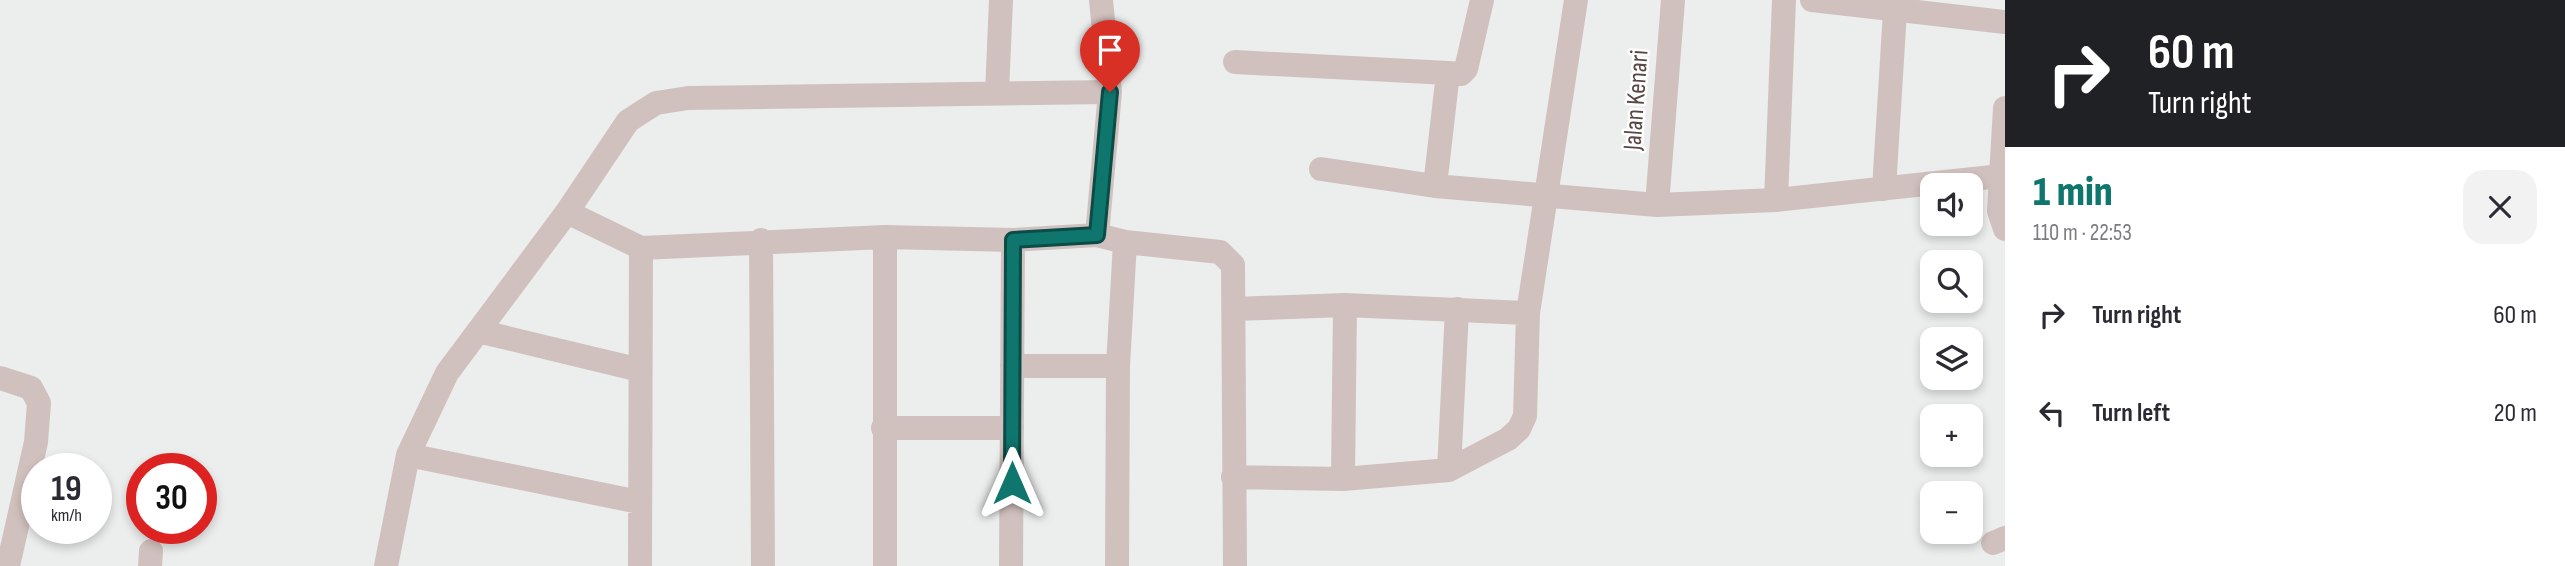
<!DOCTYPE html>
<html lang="en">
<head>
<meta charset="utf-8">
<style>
  body { margin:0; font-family:"Sofia Sans Condensed",sans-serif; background:#f2f2f3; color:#2b2b33; height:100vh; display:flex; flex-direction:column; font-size:26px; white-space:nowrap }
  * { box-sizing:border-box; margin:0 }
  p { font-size:23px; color:#7c7c81 }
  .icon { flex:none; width:38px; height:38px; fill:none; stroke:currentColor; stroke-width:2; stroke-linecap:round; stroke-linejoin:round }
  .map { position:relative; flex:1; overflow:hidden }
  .panel { display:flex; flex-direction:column; background:#fff; width:560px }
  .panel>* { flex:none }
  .guide { background:#202124; color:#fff; overflow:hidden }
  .tools { position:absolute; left:1920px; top:173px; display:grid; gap:14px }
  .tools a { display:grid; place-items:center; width:63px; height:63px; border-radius:14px; background:#fff; box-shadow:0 4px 10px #0003; font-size:35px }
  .speed { position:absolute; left:21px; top:453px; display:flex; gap:14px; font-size:35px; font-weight:700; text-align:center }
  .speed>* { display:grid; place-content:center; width:91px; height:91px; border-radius:50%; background:#fff; box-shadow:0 4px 10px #0003; line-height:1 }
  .speed small { font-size:18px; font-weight:400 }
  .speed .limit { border:10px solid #d22; background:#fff; color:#111 }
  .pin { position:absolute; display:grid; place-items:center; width:60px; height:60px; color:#fff; margin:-72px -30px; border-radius:50% 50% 50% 0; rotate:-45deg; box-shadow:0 0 7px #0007 }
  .pin .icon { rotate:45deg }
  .me { position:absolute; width:77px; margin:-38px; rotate:0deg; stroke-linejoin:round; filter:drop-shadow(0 0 5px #0008) }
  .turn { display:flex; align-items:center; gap:24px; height:147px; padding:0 28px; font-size:32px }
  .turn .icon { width:91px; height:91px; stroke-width:2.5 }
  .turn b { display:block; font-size:49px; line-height:60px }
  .round { display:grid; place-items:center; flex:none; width:74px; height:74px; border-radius:21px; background:#f2f2f3 }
  .overview { display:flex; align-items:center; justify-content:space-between; height:119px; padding:0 28px }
  h1 { font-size:42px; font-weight:800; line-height:52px; color:#0f766e }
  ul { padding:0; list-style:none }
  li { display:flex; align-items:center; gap:21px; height:98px; padding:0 28px }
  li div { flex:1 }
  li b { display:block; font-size:26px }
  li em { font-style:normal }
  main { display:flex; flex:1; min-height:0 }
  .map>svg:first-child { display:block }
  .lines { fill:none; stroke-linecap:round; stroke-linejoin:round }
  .street { stroke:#d1c1be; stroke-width:24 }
  .route-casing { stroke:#0a4d48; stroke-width:18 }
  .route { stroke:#0f766e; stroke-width:12 }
  .labels { text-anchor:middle; stroke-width:5; stroke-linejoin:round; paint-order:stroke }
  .street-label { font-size:26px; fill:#584744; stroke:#fff }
</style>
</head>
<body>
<main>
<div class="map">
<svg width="2005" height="566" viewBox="0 0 2005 566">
  <rect width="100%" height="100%" fill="#ebeeed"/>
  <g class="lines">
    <path class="street" d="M1101,0l9,92
      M1812,0l193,22
      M1235,62l213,11 -13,113
      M1448,73l13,1 5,-5 16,-69
      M997,93l4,-93
      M2005,108l-6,103 6,18
      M1321,169l114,17 222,19 119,-5 225,-24
      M1884,189l11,-178
      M1776,200l8,-200
      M1657,205l16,-205
      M567,212l74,36 244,-11 128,3 84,-5 28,7 95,10 13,13 2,301
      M885,237v329
      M761,240l2,326
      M1234,309l111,-4 183,8
      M478,331l162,39
      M1012,366h106
      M0,378l31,10 8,15 -3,39 -28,124
      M883,428h129
      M408,455l231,47
      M1449,470l8,-161
      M1233,477l110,2 106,-9 59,-31 11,-10 6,-13 3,-103 48,-313
      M1343,479l2,-174
      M1993,543l12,-5
      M150,566l1,-15
      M386,566l22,-111 39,-82 120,-161 61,-91 28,-18 32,-5 422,-6 -13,143
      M640,566l1,-318
      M1011,566l2,-326
      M1117,566l1,-200 7,-124"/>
  </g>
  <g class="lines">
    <g class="route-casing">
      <path id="route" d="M1012,483l1,-243 84,-5 13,-143"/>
    </g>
    <use href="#route" class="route"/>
  </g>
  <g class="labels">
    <g class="street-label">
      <text transform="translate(1635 100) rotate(-86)" y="9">Jalan Kenari</text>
    </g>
  </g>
</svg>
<div class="tools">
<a><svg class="icon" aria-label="sound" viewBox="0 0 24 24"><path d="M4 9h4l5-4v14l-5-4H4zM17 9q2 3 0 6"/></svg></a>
<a><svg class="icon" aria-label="search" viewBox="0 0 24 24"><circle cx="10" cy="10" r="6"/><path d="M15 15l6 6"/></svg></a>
<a><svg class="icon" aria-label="layers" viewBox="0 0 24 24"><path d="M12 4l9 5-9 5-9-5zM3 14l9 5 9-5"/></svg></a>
<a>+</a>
<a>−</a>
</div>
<div class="speed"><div>19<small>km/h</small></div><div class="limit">30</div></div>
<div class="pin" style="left:1110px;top:92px;background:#d93025"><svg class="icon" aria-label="arrive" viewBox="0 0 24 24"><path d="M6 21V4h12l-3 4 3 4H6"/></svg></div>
<svg class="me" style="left:1012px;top:483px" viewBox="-20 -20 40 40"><path d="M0-17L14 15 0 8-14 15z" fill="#0f766e" stroke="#fff" stroke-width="4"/></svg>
</div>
<section class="panel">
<div class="guide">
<div class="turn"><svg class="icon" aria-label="right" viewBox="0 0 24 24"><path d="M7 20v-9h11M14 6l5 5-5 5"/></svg><div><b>60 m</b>Turn right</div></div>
</div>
<div class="overview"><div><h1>1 min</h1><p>110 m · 22:53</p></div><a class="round"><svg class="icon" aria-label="close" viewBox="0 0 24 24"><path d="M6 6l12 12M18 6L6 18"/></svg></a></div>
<ul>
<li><svg class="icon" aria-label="right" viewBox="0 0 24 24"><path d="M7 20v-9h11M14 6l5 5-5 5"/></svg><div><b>Turn right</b></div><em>60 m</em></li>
<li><svg class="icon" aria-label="left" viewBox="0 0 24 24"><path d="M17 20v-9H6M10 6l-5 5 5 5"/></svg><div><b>Turn left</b></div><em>20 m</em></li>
</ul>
</section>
</main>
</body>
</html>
